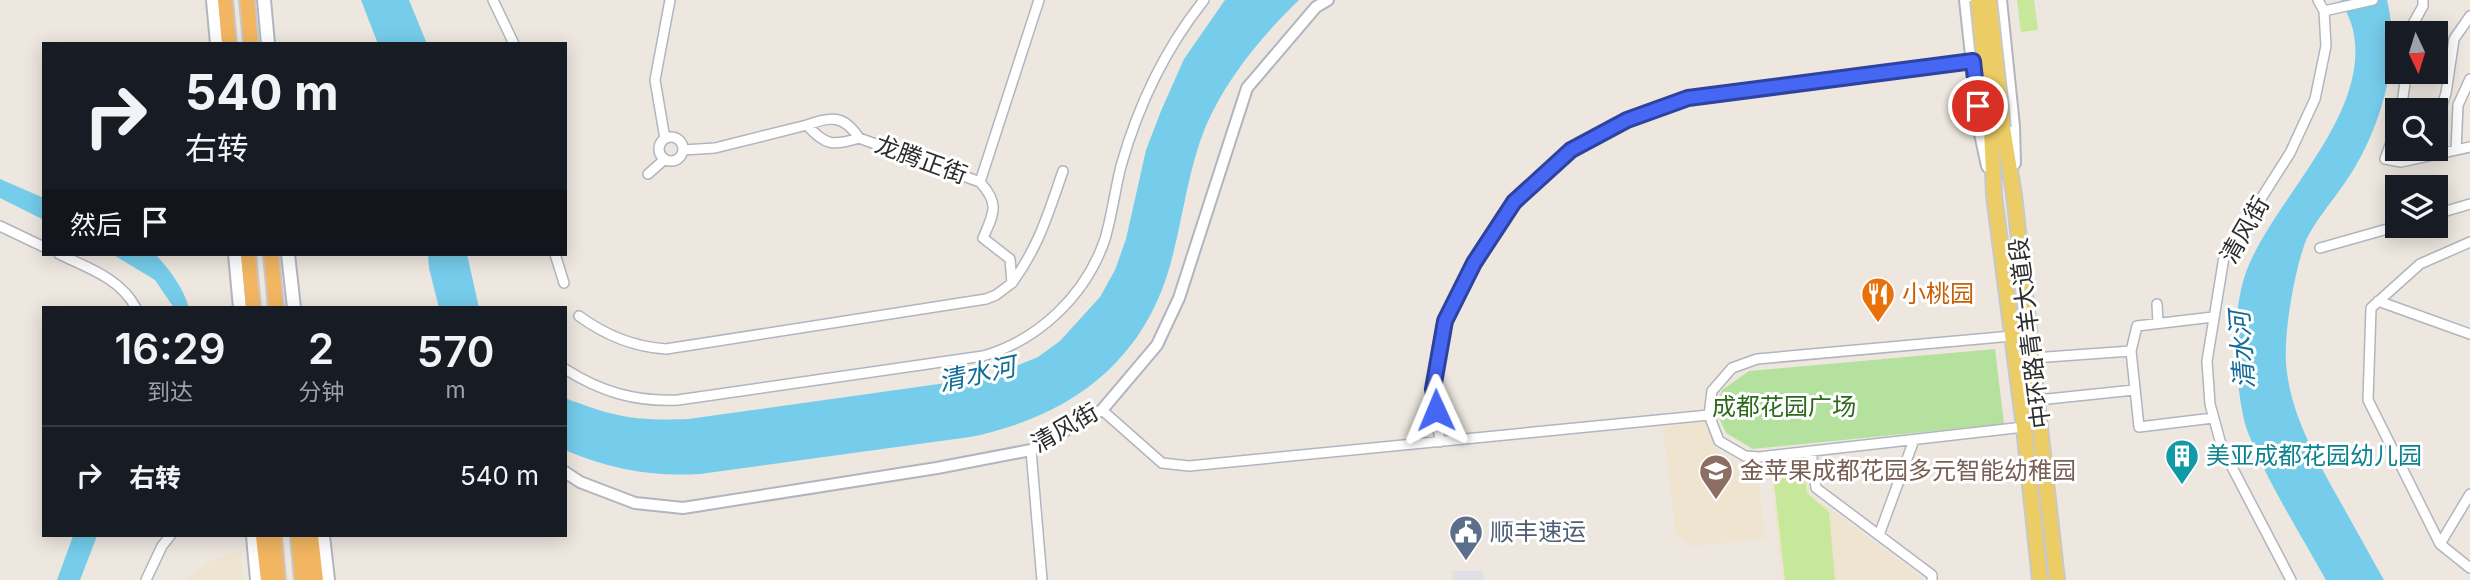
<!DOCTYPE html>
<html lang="zh">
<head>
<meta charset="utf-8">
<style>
  body { margin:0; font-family:Inter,"Noto Sans SC",sans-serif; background:#20242c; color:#f1f3f6; height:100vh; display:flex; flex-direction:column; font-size:26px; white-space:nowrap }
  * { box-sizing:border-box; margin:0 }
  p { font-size:23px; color:#9ea1a6 }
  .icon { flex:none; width:38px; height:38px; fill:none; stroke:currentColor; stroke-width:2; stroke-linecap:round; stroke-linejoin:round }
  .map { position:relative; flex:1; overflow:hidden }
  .sheet { position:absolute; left:42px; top:306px; width:525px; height:231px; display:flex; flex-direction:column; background:#171b24; border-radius:0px; box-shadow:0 4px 18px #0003 }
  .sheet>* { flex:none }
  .banner { position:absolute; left:42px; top:42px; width:525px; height:214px; border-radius:0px; box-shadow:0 4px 18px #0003; background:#171b24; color:#f1f3f6; overflow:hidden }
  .needle { width:46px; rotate:176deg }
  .tools { position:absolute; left:2385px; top:21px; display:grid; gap:14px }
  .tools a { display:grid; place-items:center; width:63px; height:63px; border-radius:0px; background:#171b24; box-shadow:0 4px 18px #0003; font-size:35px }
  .pin { position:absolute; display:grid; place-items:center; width:60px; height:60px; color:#fff; margin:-30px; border:4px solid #fff; border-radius:50%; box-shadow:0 2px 7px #0007 }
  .me { position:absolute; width:77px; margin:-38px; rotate:359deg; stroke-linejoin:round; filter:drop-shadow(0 0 5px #0008) }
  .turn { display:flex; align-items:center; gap:24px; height:147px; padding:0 28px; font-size:32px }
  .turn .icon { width:91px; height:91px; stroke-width:2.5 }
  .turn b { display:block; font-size:49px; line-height:60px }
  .then { display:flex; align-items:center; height:66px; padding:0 28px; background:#0003; gap:14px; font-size:26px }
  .eta { display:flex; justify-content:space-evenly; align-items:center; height:119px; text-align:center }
  .eta b { font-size:42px; font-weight:600; line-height:49px }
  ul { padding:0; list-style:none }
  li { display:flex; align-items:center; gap:21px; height:98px; padding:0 28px; border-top:2px solid #363941 }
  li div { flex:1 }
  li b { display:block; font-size:26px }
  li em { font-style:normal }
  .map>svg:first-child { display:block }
  .industrial { fill:#e1dfe6 }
  .education { fill:#eee4cf }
  .green { fill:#b5e19e }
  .pitch { fill:#c7e89a }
  .water { fill:#76cdeb }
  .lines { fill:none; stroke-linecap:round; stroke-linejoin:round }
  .minor-casing { stroke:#b2b5bf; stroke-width:12 }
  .tertiary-casing { stroke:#b2b5bf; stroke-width:14 }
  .secondary-casing { stroke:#b2b5bf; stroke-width:16 }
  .primary-casing { stroke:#c8c8c8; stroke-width:18 }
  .trunk-casing { stroke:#c8c8c8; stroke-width:18 }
  .minor { stroke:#fff; stroke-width:9 }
  .tertiary { stroke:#fff; stroke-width:10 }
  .secondary { stroke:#fff; stroke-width:12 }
  .primary { stroke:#eccc65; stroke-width:14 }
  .trunk { stroke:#f2b662; stroke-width:14 }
  .primary-bridge-casing { stroke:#c8c8c8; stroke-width:18; stroke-linecap:butt }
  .primary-bridge { stroke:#eccc65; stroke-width:14 }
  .route-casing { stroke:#2d439f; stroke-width:18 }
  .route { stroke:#4567f4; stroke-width:12 }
  .labels { text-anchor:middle; stroke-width:6; stroke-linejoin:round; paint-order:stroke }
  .street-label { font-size:24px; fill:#2c2c2c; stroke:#fff }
  .food-label { font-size:24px; fill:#c56008; stroke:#fff; text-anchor:start }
  .park-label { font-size:24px; fill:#2d681d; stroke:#fff }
  .culture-label { font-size:24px; fill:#0d838f; stroke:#fff; text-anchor:start }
  .education-label { font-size:24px; fill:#785e54; stroke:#fff; text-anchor:start }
  .service-label { font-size:24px; fill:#4e5e75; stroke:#fff; text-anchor:start }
  .water-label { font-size:26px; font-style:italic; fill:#126c9a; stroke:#fff }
</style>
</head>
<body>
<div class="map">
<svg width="2470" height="580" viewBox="0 0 2470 580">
  <rect width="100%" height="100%" fill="#ede7df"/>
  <path class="industrial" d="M1452,571h31l1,9h-31z"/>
  <path class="education" d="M1706,422l8,24 9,11 18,8 16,2 8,72 -74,7 -15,-12 -13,-107z
    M1805,462l5,32 114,86h-142l-12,-114z
    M241,550l2,30h-57l21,-17z"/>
  <path class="green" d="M1995,349l9,75 -251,25 -27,-16 -11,-24 7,-19 27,-19z"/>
  <path class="pitch" d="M2017,0h17l4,30 -17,2z
    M1803,468l4,25 22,19 6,68h-50l-11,-98 8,-2 -1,-11z"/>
  <path class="water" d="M361,0h48l18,44h-49z
    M1225,0h74c-38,37 -73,79 -94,128 -17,42 -22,90 -34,134 -27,101 -102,155 -201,175l-270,37c-48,3 -91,-5 -135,-24v-52c50,19 69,23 123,21l301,-42 49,-20 22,-16 40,-44 15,-27 11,-31 20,-89 15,-39 23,-52z
    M2341,0h46c15,60 -7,131 -41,181 -11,17 -35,45 -41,62 -11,30 -21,89 -19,120 4,50 28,91 51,133 16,28 31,56 47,84h-58c-27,-49 -59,-98 -79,-150 -5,-15 -7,-32 -9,-47 -5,-33 -3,-80 8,-111 28,-74 126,-158 107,-242 -2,-10 -8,-20 -12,-30z
    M0,179l44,19v22l-44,-22z
    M112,254h43c15,16 28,33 34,54h-15l-19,-28z
    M428,254h39l12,54h-40l-10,-40z
    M73,536h24l-17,44h-23z"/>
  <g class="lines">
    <g class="minor-casing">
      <path id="minor" d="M493,0l21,44
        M2324,11l49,-11
        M2408,33l15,-27v-6
        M2401,110l4,-27 -1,-11
        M2398,123l-13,36 16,3 69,-15
        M2436,124l10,-31 8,-54 16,-23
        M807,125c24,-9 37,-10 52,13
        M659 149a12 12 0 1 1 24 0a12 12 0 1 1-24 0Z
        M665,139l-10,-59 15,-80
        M683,150l32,-2 92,-23c18,21 27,21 52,13l121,44 59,-182
        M2456,150l2,-45 12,-26
        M648,174l17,-15
        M2436,214l34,-10
        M0,226l44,21
        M2470,242l-50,22 -49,44 -3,92 72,144 30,24
        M2320,248l78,-22
        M59,254c29,14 61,24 77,54
        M555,254l9,29
        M1012,283c27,-37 36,-69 51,-112
        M2378,301l92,33
        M2157,304l1,18
        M579,316c26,19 55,31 87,33l320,-50 10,-4 16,-12 -2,-24 -27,-21c11,-25 17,-34 -3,-56
        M2213,317l-76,9 -6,25 8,76 74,-9
        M2012,336l-255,23 -25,9 -20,23 -3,24 10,26 26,15 14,1 265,-30
        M2033,358l98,-7
        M565,369c36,23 71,33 113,31l305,-44c56,-16 103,-61 122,-117 7,-24 10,-49 16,-73 17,-60 44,-117 83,-166
        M2038,400l96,-10
        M1102,410l60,53 27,3 520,-51
        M1440,442l-7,-53 12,-68 29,-58 40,-61 57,-52 56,-30 61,-22 285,-37
        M1031,450l11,130
        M1811,451l5,37 116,87v5
        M1879,535l35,-95
        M2440,544l30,-50
        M146,580l16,-34 8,-10
        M2291,580l-69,-132 -12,-44 -3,-43 17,-104 66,-104 25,-54 11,-53 -2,-35 -6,-11"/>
    </g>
    <g class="tertiary-casing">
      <path id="tertiary" d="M565,472l15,10 55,21 48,5 254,-40 94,-18 71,-40 55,-65 22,-47 68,-210 69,-81 12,-7"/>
    </g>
    <g class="secondary-casing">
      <path id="secondary" d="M213,0l4,44
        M264,0l4,44
        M1966,0l14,129 8,37
        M2000,0l13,126 1,37
        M235,254l5,54
        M288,254l6,54
        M253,536l4,44
        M323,536l5,44"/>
    </g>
    <g class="primary-casing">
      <path id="primary" d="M2003,128l11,67 43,385
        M1991,129l3,66 30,232 16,153"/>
    </g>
    <g class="trunk-casing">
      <path id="trunk" d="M225,0l4,44
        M247,0l4,44
        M248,254l5,54
        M271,254l5,54
        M263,536l5,44
        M274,536l4,44
        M298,536l4,44
        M311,536l5,44"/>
    </g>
    <use href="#minor" class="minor"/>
    <use href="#tertiary" class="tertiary"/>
    <use href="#secondary" class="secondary"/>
    <use href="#primary" class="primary"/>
    <use href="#trunk" class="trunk"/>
    <g class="primary-bridge-casing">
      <path id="primary-bridge" d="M1978,0l13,129
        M1989,0l14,128"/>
    </g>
    <use href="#primary-bridge" class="primary-bridge"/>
  </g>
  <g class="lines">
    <g class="route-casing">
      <path id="route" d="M1436,410l-3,-21 12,-68 29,-58 40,-61 57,-52 56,-30 61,-22 285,-37 5,45"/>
    </g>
    <use href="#route" class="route"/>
  </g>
  <defs>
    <g id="restaurant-pin" transform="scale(1.75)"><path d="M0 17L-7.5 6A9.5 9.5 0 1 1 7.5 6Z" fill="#e8710a" stroke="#fff"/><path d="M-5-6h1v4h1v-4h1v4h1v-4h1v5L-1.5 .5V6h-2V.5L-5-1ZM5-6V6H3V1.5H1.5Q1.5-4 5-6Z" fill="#fff"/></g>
    <g id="building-pin" transform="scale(1.75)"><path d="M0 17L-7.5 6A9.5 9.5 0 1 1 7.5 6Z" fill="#0f9aa8" stroke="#fff"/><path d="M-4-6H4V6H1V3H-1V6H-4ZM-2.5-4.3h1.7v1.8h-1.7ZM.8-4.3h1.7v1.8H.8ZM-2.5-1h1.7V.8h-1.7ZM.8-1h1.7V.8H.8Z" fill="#fff"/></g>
    <g id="school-pin" transform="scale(1.75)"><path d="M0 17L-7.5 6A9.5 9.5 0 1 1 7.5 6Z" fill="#8d6e63" stroke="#fff"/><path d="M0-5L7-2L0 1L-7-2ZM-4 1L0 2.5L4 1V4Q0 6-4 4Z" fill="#fff"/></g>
    <g id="civic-pin" transform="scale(1.75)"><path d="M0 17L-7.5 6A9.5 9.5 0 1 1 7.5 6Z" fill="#5c6f8a" stroke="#fff"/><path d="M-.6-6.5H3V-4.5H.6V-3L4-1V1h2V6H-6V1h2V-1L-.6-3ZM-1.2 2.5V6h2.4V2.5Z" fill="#fff"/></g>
  </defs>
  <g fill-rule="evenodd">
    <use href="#restaurant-pin" x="1878" y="294"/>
    <use href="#building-pin" x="2182" y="456"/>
    <use href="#school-pin" x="1716" y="471"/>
    <use href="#civic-pin" x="1466" y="532"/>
  </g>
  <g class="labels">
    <g class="street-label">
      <text transform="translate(921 160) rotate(20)" y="8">龙腾正街</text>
      <text transform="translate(2245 230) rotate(-60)" y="8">清风街</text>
      <text transform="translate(2030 333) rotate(-97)" y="8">中环路青羊大道段</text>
      <text transform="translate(1065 428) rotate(-30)" y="8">清风街</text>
    </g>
    <g class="food-label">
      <text x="1902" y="302">小桃园</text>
    </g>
    <g class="park-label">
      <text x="1784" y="415">成都花园广场</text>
    </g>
    <g class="culture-label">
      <text x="2206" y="464">美亚成都花园幼儿园</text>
    </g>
    <g class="education-label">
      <text x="1740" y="479">金苹果成都花园多元智能幼稚园</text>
    </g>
    <g class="service-label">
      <text x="1490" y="540">顺丰速运</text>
    </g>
    <g class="water-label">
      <text transform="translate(2242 350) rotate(-94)" y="9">清水河</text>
      <text transform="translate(977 374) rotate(-12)" y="9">清水河</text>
    </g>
  </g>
</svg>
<div class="tools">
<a><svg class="needle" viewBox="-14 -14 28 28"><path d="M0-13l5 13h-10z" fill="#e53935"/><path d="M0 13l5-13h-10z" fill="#9ea1a6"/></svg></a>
<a><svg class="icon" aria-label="search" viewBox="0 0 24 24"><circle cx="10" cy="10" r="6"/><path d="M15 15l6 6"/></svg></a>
<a><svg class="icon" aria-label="layers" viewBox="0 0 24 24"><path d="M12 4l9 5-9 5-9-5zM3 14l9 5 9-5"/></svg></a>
</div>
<div class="pin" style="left:1978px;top:106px;background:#d93025"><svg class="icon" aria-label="arrive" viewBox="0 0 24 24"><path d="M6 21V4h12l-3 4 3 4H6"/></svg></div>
<svg class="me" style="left:1436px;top:410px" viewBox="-20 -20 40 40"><path d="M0-17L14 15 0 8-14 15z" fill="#4567f4" stroke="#fff" stroke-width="4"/></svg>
<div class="banner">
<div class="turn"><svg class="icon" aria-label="right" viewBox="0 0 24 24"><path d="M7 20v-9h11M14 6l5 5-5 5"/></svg><div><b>540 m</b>右转</div></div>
<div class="then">然后<svg class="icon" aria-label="arrive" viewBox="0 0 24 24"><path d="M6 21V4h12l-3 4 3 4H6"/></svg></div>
</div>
<section class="sheet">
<div class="eta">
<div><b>16:29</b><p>到达</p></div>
<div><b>2</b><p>分钟</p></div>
<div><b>570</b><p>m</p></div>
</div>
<ul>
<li><svg class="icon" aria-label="right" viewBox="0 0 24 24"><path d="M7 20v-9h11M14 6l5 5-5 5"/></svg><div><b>右转</b></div><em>540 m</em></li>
</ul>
</section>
</div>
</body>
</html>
